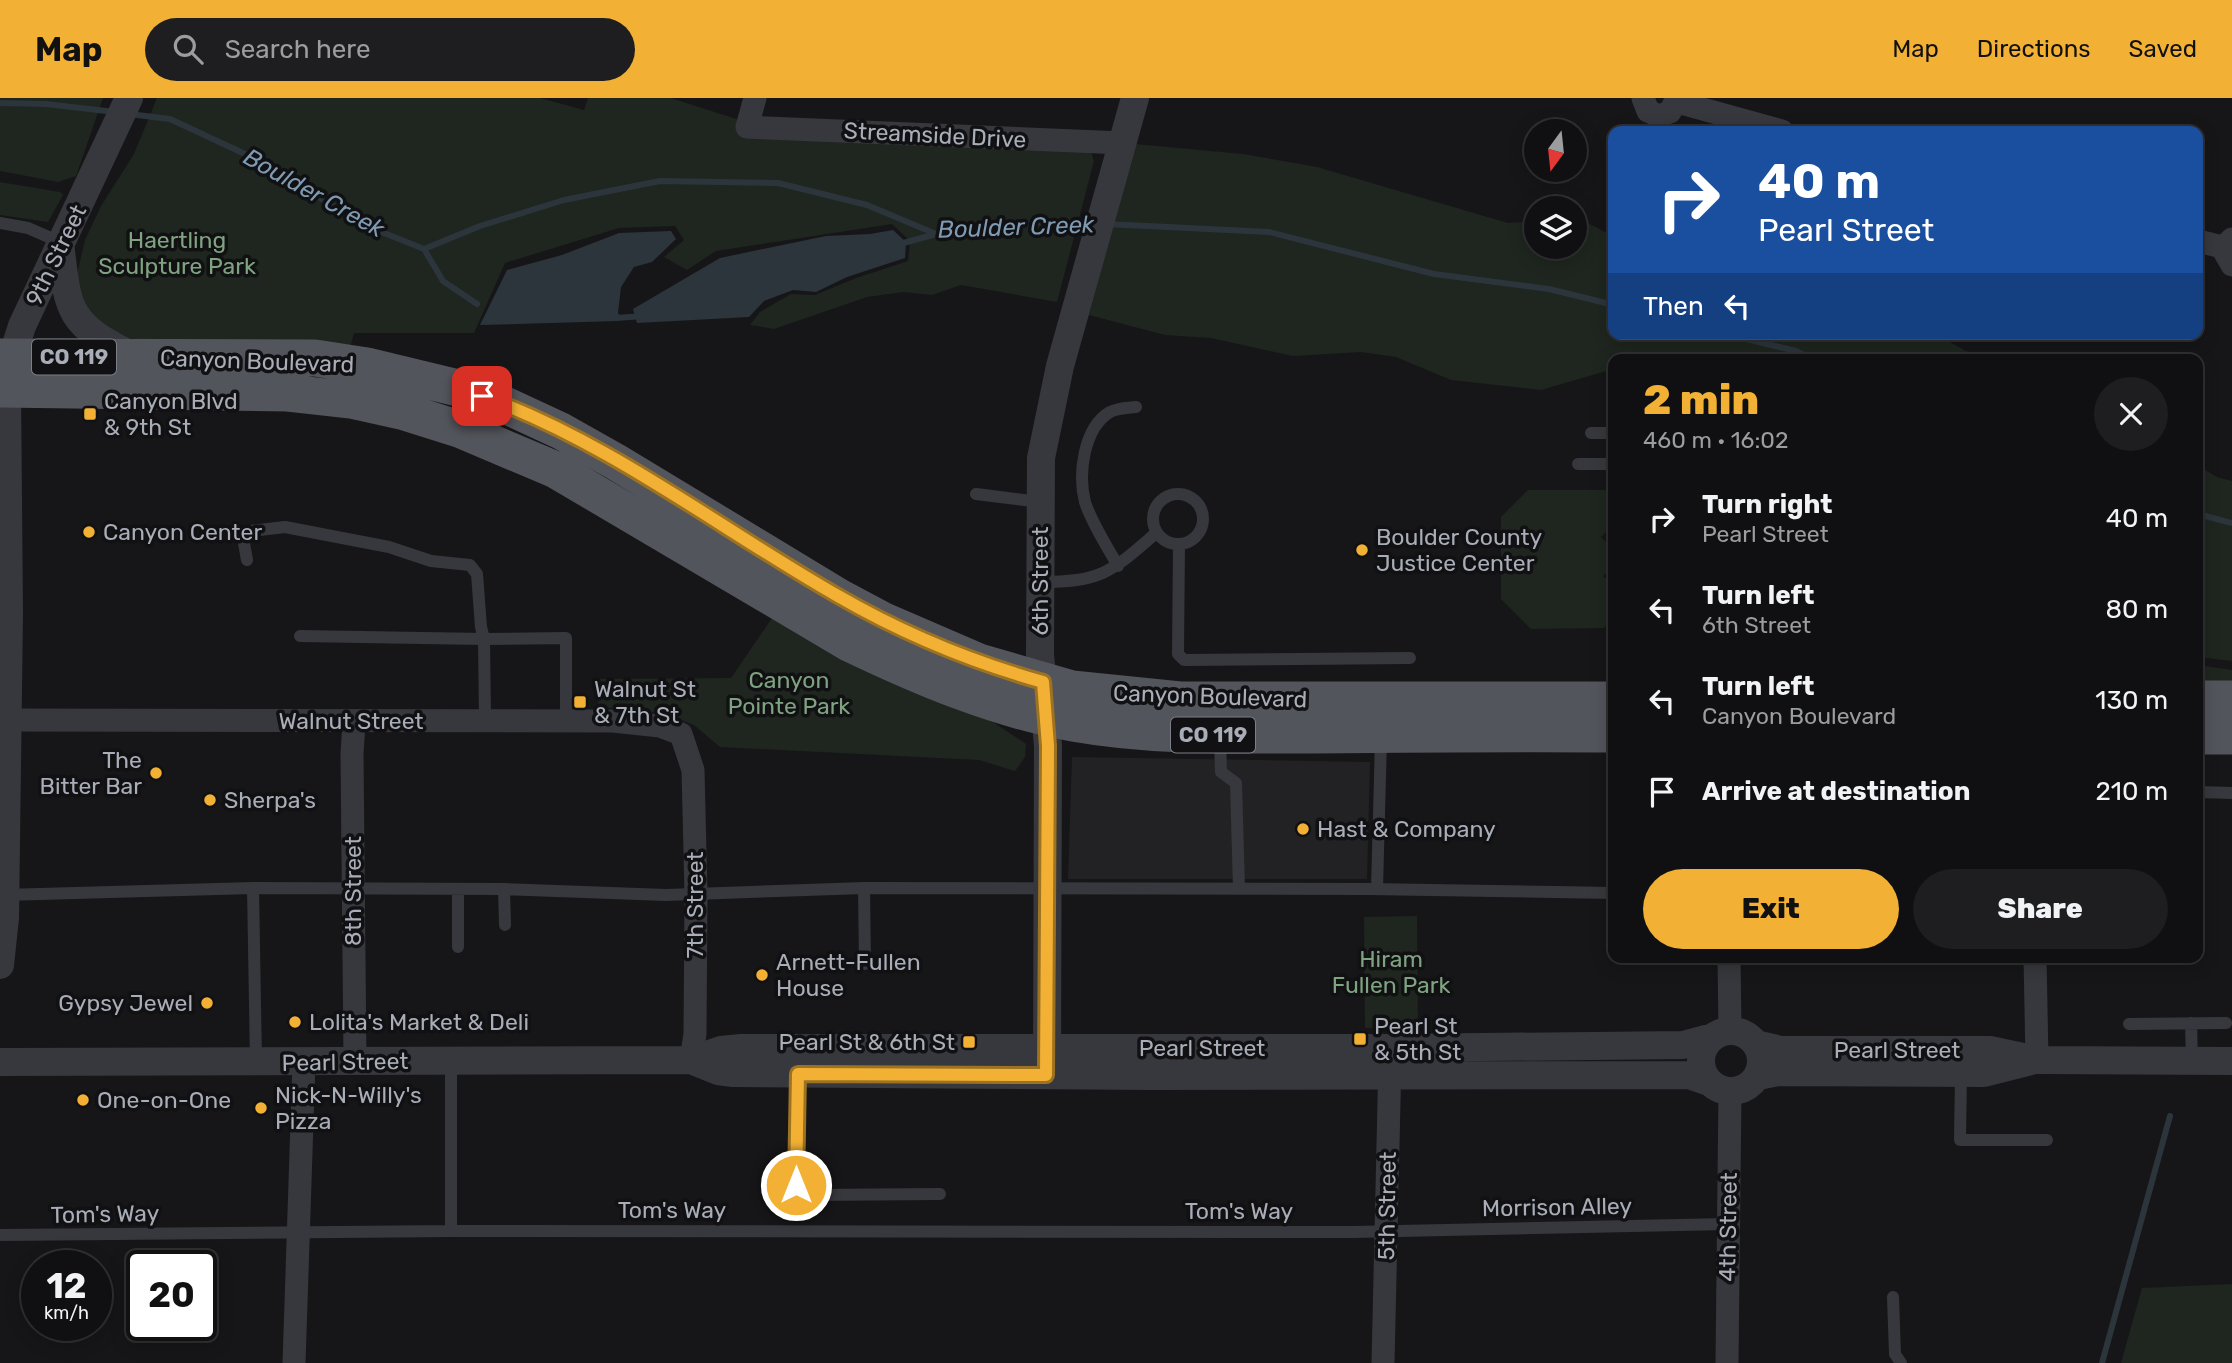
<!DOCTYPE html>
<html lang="en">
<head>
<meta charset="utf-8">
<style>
  body { margin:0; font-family:Rubik,sans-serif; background:#1e1e20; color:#f1f3f6; height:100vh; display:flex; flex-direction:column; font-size:26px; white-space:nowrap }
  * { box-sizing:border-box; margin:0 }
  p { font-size:23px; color:#9c9d9f }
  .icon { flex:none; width:38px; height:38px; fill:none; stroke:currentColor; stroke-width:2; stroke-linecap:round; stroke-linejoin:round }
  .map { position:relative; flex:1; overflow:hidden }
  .sheet { position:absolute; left:1608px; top:256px; width:595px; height:609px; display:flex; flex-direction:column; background:#101012; border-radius:14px; box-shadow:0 4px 18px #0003,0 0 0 2px #303032 }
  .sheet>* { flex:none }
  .top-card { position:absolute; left:1608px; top:28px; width:595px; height:214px; border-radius:14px; box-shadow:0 4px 18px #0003,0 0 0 2px #303032; background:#1a4fa0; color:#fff; overflow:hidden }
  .needle { width:46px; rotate:195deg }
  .fabs { position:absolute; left:1524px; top:21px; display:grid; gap:14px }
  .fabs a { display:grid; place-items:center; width:63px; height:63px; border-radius:50%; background:#101012; box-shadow:0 4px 18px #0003,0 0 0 2px #303032; font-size:35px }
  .speed { position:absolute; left:21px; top:1152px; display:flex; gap:14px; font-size:35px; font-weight:700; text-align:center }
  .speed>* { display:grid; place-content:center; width:91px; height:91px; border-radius:50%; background:#101012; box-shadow:0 4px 18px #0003,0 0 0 2px #303032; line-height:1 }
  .speed small { font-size:18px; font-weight:400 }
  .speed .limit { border:4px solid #111; border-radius:10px; background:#fff; color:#111 }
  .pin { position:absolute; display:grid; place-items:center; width:60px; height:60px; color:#fff; margin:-30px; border-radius:14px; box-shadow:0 4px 10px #0006 }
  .me { position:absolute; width:77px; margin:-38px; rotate:0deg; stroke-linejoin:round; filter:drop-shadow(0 0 5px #0008) }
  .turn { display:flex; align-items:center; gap:24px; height:147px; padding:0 35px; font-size:32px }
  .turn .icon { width:91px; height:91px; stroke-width:2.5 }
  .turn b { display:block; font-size:49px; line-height:60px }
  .then { display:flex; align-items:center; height:66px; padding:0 35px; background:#0003; gap:14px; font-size:26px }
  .round { display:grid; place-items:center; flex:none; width:74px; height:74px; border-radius:37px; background:#1e1e20 }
  .overview { display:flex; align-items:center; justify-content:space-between; height:119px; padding:0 35px }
  h1 { font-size:42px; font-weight:800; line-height:52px; color:#f2b134 }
  .button { display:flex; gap:14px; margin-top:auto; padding:14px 35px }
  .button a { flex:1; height:80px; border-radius:42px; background:#f2b134; color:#111; font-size:28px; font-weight:800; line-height:80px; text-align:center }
  .button a+a { background:#1e1e20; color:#f1f3f6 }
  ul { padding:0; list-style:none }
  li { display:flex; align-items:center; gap:21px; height:91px; padding:0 35px }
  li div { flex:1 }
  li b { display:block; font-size:26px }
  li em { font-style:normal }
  header { display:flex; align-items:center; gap:42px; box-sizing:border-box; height:98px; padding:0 35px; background:#f2b134; color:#111 }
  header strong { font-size:33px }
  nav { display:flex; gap:38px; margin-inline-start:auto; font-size:24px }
  .search { width:490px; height:63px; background:#1e1e20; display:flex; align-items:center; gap:18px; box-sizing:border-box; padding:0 24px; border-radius:38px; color:#9c9d9f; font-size:26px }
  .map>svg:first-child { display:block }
  .built { fill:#222225 }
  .green { fill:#1e261f }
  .water { fill:#2c353c }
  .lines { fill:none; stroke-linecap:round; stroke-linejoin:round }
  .stream { stroke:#2c353c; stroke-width:6 }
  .service { stroke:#37383d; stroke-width:12 }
  .minor { stroke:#37383d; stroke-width:23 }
  .tertiary { stroke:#37383d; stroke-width:28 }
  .primary { stroke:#53555c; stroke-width:37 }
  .route-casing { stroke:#9d7322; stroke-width:18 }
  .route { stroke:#f2b134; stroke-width:12 }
  .poi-dot { fill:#f2b134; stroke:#111113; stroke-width:2.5 }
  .labels { text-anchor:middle; stroke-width:7; stroke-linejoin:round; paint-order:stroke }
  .shield { fill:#111113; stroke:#7b7e86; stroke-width:2 }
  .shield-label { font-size:21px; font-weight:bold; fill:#a8adb8 }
  .street-label { font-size:23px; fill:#a8adb8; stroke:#111113 }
  .park-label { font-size:23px; fill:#7fa381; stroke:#111113 }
  .poi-label { font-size:23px; fill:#a8adb8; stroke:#111113; text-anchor:start }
  .water-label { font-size:24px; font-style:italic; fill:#7f9bb3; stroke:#111113 }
</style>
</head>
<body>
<header>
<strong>Map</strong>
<div class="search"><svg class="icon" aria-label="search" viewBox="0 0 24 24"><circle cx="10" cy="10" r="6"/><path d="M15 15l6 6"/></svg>Search here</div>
<nav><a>Map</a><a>Directions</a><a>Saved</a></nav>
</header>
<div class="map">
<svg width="2232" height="1265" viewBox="0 0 2232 1265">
  <rect width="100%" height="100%" fill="#161618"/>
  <path class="built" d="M1072,659l298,5 -3,117h-299z"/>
  <path class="green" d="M0,0h103l-27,78 -18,6 -58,-11z
    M157,0h383l44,12 4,-12h83l124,40 295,11 4,12 -37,141 -96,-17 -29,10 -29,-3 -36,5 -93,32 -24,-4 10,-13 31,-18 24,1 41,-17 52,-17 2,-20 -18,-17 -176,27 -29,19 -23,-13 20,-17 -9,-14 -56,2 -114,35 -31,70h-120l-5,18 -227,-13 -30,-11 -16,-48 9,-39 16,-34 33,-52z
    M1135,46l108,10 74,13 191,56 28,-2v26h39v-29h3l35,18 1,98h322l30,17 37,8h-389l-1,10 -72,21 -90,-10 -55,-23 -35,-5 -68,4 -82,-18 -46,-3 -76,-20z
    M0,84l60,10 3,3 -15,27 -48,-7z
    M2198,368l19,11 15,4v180l-34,-4z
    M1528,392h78l7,7v28l-12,12 10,10 1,20 -9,9 11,10 -1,33 -9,9 -73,1 -30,-30v-82z
    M772,520l66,39 77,36 78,29 33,22 -1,13 -10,14 -36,-11 -259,-13 -26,-22 -31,-12 -64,-6 -3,-28 135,-1z
    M2198,567l34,5v16h-34z
    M1417,818l1,111 -53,1 -1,-111z
    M2232,1186v79h-111l21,-75z"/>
  <path class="water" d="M893,132l13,12 -1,16 -58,19 -31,15 -23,-2 -29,11 -15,16 -112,6 -4,-14 87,-51 106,-22 44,-2z
    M671,133l5,8 -24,23 -18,5 -13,20 -3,26 4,5 -4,3 -138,4 27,-55 55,-15 57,-22z"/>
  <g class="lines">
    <path class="stream" d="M0,5l46,1 69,8
      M129,16l41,5 88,41 106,65 60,24 56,-23 84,-26 96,-19 118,2 89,22 69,29 116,-13 40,2
      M1106,126l163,8 165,42 115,15 65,16
      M900,146l36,-10
      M424,151l19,32 34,23
      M616,220l28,-2
      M1726,236l70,17 15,8
      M2198,416l34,9
      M2102,1265l68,-247"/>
    <path class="service" d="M0,125l28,5 32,14
      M1591,335h23
      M1578,366h36
      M1153 421a25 25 0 1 1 50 0a25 25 0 1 1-50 0Z
      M976,396l64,8
      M1179,447l-1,109 6,6 226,-2
      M247,462l-5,-28 43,-5 104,20 42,14 39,4 7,9 4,53 3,12 -184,-3
      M1118,468c-11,-20 -26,-42 -33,-64 -7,-27 -2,-74 25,-90 8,-4 17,-4 26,-5
      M1040,484c62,0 71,-10 116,-49
      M485,622l-1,-81 82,-1v83
      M1220,641l1,33 15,11 3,106
      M2198,694l34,1
      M253,790l3,174
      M864,790l1,76
      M504,791l1,36
      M1377,791l4,-150
      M4,797l249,-7 251,1 162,6 198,-7 504,1 246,4
      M458,849v-58
      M2191,925l1,38
      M2129,926l97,-1
      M1961,975l-1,67h87
      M798,976l-3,107 3,8 13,6 129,-1
      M451,1133v-170
      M0,1137l451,-4 902,1 374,-8
      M1893,1199l2,57 6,9"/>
    <path class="minor" d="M755,0l-8,29 376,16
      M1643,0l5,13 11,5 11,-4 7,-14
      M1677,4l105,29
      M2232,141l-4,4 -3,10 7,12
      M2198,143l28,7
      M0,622l613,1 47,5 21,8 12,36 3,124 -1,140 -4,26
      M354,624l-2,32 3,307
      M1729,859l1,74
      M2035,859l2,103
      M294,1265l10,-301
      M1383,1265l7,-305
      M1727,1265l3,-272"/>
    <path class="tertiary" d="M60,144c8,70 7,81 73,114
      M0,867l5,-47 4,-306 -2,-223 5,-32 10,-31 107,-228
      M1701 963a30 30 0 1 1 60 0a30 30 0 1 1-60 0Z
      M1756,946l25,6h209l47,10 195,1
      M691,962l27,11 15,2 419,3 537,-1 20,7
      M0,964l691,-2 30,-10 20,-2h649l293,-3 30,-8
      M1047,968l1,-320 -8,-92 1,-196 19,-92 75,-268
      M1758,978l20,-4 206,1 47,-12"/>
    <path class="primary" d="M0,259l315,1 52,8 91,22 47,17 56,26 55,31 223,135 45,24 95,41 93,27 108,11h434
      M0,291l288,4 63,7 54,12 54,17 97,41 293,173c71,34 146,66 224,80 79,14 158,12 238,12 101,-1 202,-2 303,-1
      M2198,601h34
      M2198,638h34"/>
  </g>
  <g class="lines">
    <g class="route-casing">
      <path id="route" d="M482,298c126,45 240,134 356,200 64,37 134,66 205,86l5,64 -2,329 -248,-1 -2,111"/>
    </g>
    <use href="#route" class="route"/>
  </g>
  <g class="poi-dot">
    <rect x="83" y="309" width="14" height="14" rx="3.5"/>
    <circle cx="89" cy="434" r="7"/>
    <circle cx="1362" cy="452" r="7"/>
    <rect x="573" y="597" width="14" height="14" rx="3.5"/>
    <circle cx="156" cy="675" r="7"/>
    <circle cx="210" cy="702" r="7"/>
    <circle cx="1303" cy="731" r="7"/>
    <circle cx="762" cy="877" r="7"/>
    <circle cx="207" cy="905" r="7"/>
    <circle cx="295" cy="924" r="7"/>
    <rect x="1353" y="934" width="14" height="14" rx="3.5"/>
    <rect x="962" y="937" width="14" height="14" rx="3.5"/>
    <circle cx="83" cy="1002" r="7"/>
    <circle cx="261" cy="1010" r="7"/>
  </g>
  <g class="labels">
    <g class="shield">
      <rect x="32" y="241.5" width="84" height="35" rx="5"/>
      <rect x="1171" y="619.5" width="84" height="35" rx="5"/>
    </g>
    <g class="shield-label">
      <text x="74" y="266">CO 119</text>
      <text x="1213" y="644">CO 119</text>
    </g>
    <g class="street-label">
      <text transform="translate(935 37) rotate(3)" y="8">Streamside Drive</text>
      <text transform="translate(56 157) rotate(-64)" y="8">9th Street</text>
      <text transform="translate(257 263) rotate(2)" y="8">Canyon Boulevard</text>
      <text transform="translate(1040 483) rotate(-90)" y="8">6th Street</text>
      <text transform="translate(1210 598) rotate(2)" y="8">Canyon Boulevard</text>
      <text x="351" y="631">Walnut Street</text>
      <text transform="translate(353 793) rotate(-90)" y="8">8th Street</text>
      <text transform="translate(695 807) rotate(-90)" y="8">7th Street</text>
      <text x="1202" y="958">Pearl Street</text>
      <text x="1897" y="960">Pearl Street</text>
      <text transform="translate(345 964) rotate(-1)" y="8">Pearl Street</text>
      <text transform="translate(1387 1108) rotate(-89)" y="8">5th Street</text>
      <text transform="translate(1557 1109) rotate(-1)" y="8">Morrison Alley</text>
      <text x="672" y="1120">Tom's Way</text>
      <text x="1239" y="1121">Tom's Way</text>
      <text transform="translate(105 1116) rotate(-1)" y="8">Tom's Way</text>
      <text transform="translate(1728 1129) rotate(-89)" y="8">4th Street</text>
    </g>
    <g class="park-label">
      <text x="177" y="150">Haertling<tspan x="177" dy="26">Sculpture Park</tspan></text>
      <text x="789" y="590">Canyon<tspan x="789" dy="26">Pointe Park</tspan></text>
      <text x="1391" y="869">Hiram<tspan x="1391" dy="26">Fullen Park</tspan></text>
    </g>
    <g class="poi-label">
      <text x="104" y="311">Canyon Blvd<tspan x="104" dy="26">&amp; 9th St</tspan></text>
      <text x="103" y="442">Canyon Center</text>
      <text x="1376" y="447">Boulder County<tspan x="1376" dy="26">Justice Center</tspan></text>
      <text x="594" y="599">Walnut St<tspan x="594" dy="26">&amp; 7th St</tspan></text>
      <text x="142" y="670" text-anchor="end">The<tspan x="142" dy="26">Bitter Bar</tspan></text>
      <text x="224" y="710">Sherpa's</text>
      <text x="1317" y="739">Hast &amp; Company</text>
      <text x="776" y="872">Arnett-Fullen<tspan x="776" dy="26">House</tspan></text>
      <text x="193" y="913" text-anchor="end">Gypsy Jewel</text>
      <text x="309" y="932">Lolita's Market &amp; Deli</text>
      <text x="1374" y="936">Pearl St<tspan x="1374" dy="26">&amp; 5th St</tspan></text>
      <text x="955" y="952" text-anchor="end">Pearl St &amp; 6th St</text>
      <text x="275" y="1005">Nick-N-Willy's<tspan x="275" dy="26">Pizza</tspan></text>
      <text x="97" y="1010">One-on-One</text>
    </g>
    <g class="water-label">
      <text transform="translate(314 95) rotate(29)" y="8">Boulder Creek</text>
      <text transform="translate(1016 129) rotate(-2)" y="8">Boulder Creek</text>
    </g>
  </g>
</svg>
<div class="fabs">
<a><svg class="needle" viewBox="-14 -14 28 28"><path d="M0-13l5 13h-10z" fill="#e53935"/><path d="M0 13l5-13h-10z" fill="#9c9d9f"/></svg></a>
<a><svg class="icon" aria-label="layers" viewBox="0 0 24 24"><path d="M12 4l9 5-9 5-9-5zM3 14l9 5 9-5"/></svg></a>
</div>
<div class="speed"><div>12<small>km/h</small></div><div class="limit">20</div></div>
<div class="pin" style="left:482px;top:298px;background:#d93025"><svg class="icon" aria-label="arrive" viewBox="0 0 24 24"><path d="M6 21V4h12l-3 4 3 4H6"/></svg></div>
<svg class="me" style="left:796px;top:1087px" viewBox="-20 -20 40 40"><circle r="17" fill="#f2b134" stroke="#fff" stroke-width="3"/><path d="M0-11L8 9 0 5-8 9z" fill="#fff"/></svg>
<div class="top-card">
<div class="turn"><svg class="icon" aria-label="right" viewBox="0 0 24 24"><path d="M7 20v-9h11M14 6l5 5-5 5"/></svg><div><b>40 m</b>Pearl Street</div></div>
<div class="then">Then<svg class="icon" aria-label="left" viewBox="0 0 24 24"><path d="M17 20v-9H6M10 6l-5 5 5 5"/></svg></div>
</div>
<section class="sheet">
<div class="overview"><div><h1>2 min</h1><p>460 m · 16:02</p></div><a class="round"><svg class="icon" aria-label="close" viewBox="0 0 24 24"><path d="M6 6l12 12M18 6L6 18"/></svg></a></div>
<ul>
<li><svg class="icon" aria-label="right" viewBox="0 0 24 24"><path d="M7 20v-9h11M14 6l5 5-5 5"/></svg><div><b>Turn right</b><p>Pearl Street</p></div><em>40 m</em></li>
<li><svg class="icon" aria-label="left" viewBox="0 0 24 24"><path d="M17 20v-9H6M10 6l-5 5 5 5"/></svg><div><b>Turn left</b><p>6th Street</p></div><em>80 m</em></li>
<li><svg class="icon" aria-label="left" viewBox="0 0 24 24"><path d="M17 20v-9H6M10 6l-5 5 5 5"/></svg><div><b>Turn left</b><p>Canyon Boulevard</p></div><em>130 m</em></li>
<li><svg class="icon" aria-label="arrive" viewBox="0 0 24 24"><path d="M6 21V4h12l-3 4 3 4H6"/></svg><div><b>Arrive at destination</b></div><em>210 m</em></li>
</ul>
<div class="button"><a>Exit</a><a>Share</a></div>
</section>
</div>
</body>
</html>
